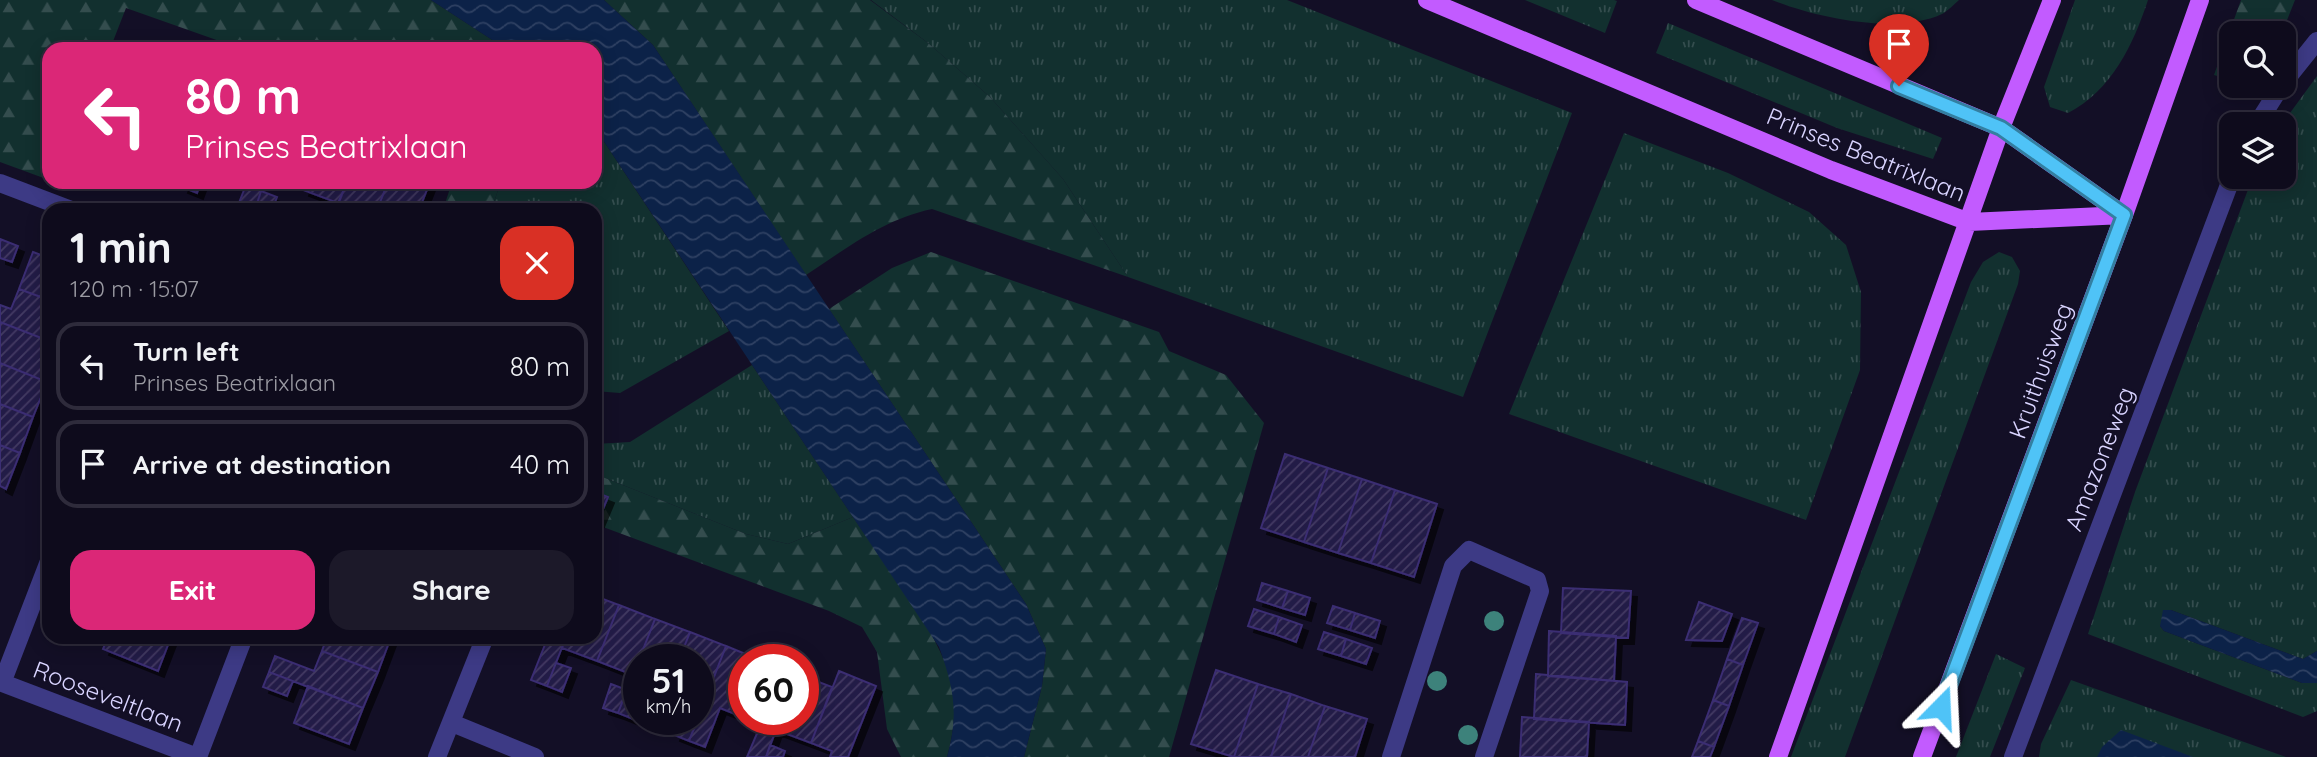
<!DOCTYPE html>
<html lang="en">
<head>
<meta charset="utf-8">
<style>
  body { margin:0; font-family:Quicksand,sans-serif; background:#1c1929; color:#f1f3f6; height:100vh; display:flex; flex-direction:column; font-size:26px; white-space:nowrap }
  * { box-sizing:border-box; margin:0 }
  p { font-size:23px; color:#9b9ba3 }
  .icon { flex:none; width:38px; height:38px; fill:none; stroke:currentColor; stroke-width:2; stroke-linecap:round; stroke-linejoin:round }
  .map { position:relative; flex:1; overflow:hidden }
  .panel { position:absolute; left:42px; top:203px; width:560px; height:441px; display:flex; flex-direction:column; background:#0e0b1c; border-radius:21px; box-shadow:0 4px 18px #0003,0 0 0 2px #2e2b3b }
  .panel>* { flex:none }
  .banner { position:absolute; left:42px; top:42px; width:560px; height:147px; border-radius:21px; box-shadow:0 4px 18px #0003,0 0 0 2px #2e2b3b; background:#db2777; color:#fff; overflow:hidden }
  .buttons { position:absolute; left:2219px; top:21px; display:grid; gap:14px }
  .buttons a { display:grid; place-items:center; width:77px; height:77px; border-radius:14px; background:#0e0b1c; box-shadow:0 4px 18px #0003,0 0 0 2px #2e2b3b; font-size:35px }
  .speed { position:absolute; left:623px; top:644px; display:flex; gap:14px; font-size:35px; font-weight:700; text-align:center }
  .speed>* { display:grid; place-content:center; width:91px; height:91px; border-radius:50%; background:#0e0b1c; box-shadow:0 4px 18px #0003,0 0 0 2px #2e2b3b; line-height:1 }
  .speed small { font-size:18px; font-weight:400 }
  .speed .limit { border:10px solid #d22; background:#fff; color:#111 }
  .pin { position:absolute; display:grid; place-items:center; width:60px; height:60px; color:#fff; margin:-72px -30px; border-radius:50% 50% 50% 0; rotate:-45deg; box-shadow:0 0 7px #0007 }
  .pin .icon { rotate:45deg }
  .me { position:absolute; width:77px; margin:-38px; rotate:21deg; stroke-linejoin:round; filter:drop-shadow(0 0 5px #0008) }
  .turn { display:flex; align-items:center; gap:24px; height:147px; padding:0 28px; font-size:32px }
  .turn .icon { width:91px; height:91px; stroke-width:2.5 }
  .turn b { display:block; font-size:49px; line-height:60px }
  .round { display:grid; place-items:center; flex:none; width:74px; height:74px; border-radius:21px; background:#1c1929 }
  .summary { display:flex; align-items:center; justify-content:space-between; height:119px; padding:0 28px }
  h1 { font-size:42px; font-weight:800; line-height:52px }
  .primary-button { display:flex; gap:14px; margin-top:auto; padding:14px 28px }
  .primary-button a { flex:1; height:80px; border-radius:21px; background:#db2777; color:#fff; font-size:28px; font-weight:800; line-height:80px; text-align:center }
  .primary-button a+a { background:#1c1929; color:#f1f3f6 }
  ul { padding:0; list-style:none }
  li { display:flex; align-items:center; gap:21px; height:88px; margin:0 14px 10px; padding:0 14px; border:4px solid #2e2b3b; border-radius:21px }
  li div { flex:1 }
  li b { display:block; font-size:26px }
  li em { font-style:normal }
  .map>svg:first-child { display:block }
  .grass { fill:url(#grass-tufts) }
  .forest { fill:url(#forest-firs) }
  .water { fill:url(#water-waves) }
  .building { fill:url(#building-hatch); stroke:#3b2d73; stroke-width:2; filter:url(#shadow) }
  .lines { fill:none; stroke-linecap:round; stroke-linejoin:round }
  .minor { stroke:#3d3a85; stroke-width:18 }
  .primary { stroke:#c25bff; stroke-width:18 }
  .tree { fill:#3d827b }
  .route-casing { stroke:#337fa1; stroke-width:18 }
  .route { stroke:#4fc3f7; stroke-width:12 }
  .labels { text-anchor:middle; stroke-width:5; stroke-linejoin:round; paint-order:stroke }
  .street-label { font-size:24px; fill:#d9d4ff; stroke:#130f26 }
</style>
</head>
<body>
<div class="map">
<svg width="2317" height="757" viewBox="0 0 2317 757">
  <defs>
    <pattern id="grass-tufts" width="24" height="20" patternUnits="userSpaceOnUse" patternTransform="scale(1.75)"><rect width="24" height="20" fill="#12302f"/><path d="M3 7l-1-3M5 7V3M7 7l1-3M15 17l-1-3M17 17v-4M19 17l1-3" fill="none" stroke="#344d4e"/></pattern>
    <pattern id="forest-firs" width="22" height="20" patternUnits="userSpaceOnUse" patternTransform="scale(1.75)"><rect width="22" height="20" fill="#12302f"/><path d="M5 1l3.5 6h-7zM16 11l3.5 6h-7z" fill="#344d4e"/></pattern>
    <pattern id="water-waves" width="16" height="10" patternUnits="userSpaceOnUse" patternTransform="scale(1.75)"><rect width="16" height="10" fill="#0c2248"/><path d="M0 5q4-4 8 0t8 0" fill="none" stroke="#2f4163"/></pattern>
    <pattern id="building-hatch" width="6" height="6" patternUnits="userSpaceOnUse" patternTransform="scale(1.75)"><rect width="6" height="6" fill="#241b47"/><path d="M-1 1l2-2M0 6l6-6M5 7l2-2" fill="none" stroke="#433b63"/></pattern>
    <filter id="shadow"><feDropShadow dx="6" dy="6" stdDeviation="0" flood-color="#0009"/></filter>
  </defs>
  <rect width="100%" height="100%" fill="#130f26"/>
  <path class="grass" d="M871,0h416l285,113 -109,284 -335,-120 -65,-98 -73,-82 -62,-54z
    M1525,0h89l3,1 -12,32z
    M1772,0h187c-5,4 -11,11 -17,14 -45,21 -126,4 -170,-14z
    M2075,0h73c-15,45 -36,90 -80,113l-18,-6 -6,-20z
    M1668,23l274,115 -9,21 -96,-31 -181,-75z
    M2317,76v575l-14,8 -132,-49 -11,16 4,5 138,52h15v28l-14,6 -215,-83 47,-142 114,-305 5,-10h30l-2,-53z
    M595,128l134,203 -109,62 -25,-2v-181h-104l10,-28h94z
    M1624,133l104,40 81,39 37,33 15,47 -1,78 -54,150 -297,-106z
    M1999,252l13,5 8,14 -2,13 -173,473h-54l180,-475 12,-20z
    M752,365l101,152 -65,27 -42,-10 -151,-60v-30l35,-2z
    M1996,654l29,14 -35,89h-34z
    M2071,680l215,77h-247l2,-13z"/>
  <path class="forest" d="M0,0h431l75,49h-264l-116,-41 -16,41h-61v131l-49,-18z
    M604,0h266l58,43 62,54 73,82 65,98 -196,-68c-48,10 -85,39 -126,66l-153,-230z
    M2241,0h54l-13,33h-51v47l-17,-5z
    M452,182h49l-10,28h-48z
    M931,252l228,80 10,19 57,24 38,48 -95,334h-145l18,-71 4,-37 -20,-45 -197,-295 63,-41z
    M595,474l151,60 42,10 65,-27c32,48 84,111 99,166 6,22 1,52 -5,74h-46l-14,-28 -10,-77 -15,-25 -33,-16 -234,-87z"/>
  <path class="water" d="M431,0h173l49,45 373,559 20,45 -4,37 -18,71h-77c12,-43 7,-69 -8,-110l-344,-519v-79h-89z
    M2163,610h8l132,49 14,-8v32h-15l-138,-52 -4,-5z
    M2121,730l72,27h-96l5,-10z"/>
  <path class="building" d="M184,182h17l-4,11 -15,-6z
    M306,182h41l-9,21 -35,-13z
    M347,182h41l-11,28h-41z
    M388,182h42l-11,28h-42z
    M246,185l15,6 -6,19 -18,-2z
    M261,191l16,6 -5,13h-17z
    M0,239l18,7 -6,16 -12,-4z
    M33,252l16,6v42l-30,-11z
    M19,289l30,11v41l-49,-19v-17l11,4z
    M0,322l49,19 -2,41 -47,-19z
    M0,363l47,19 -14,35 -33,-13z
    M0,404l33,13 -13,36 -20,-8z
    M0,445l20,8 -14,36 -6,-3z
    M1285,454l43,14 -24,74 -43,-14z
    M1328,468l34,11 -24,74 -34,-11z
    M1362,479l33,11 -24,73 -33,-10z
    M1395,490l42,14 -23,73 -43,-14z
    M595,492l13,5 -10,24 -3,-1z
    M1262,583l26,8 -6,17 -25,-8z
    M1563,588l68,3 -3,47 -67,-5z
    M1288,591l22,7 -5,17 -23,-7z
    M595,596l24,9 -22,56 -35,-13 4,-11h29z
    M1699,602l33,12 -10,27 -36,-1z
    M619,605l36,14 -22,56 -36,-14z
    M1333,606l22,7 -5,17 -23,-7z
    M1254,609l25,8 -5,17 -26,-8z
    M1355,613l25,8 -5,17 -25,-8z
    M1279,617l23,8 -6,17 -22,-8z
    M1742,618l16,5 -15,42 -16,-6z
    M655,619l35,13 -11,28h-40z
    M1549,631l67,5 -2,45 -66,-5z
    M690,632l36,14 -28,72v-58h-19z
    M1324,632l22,7 -5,17 -23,-7z
    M108,637h63l-13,34 -55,-22z
    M327,637h64l-13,35 -56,-21z
    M534,637h32l-19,49 -16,-6 15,-38z
    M1346,639l26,9 -6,16 -25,-8z
    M726,646l34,14h-16v46l-4,10 -20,-8 -15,39 -16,-6z
    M322,651l56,21 -15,36 -94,-36 6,-16 39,15z
    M1727,659l16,6 -14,41 -16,-6z
    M639,660v46l-6,13 -15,-6z
    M556,663l15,5 -9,24 -15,-6z
    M1216,670l42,14 -24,73 -43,-13z
    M839,671l37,15 -28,71h-18l2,-6 -21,-8z
    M269,672l24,9 -6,15 -24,-9z
    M1536,674l91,8 -2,43 -91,-6z
    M803,676l29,11 -21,56 -35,-13 4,-11h23z
    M611,684l16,6 -9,23 -15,-5z
    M1258,684l33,10 -20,63h-37z
    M308,686l55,22 -14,36 -55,-21z
    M1291,694l34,12 -17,51h-37z
    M1713,700l16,6 -15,41 -16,-6z
    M1325,706l42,13 -12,38h-47z
    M1522,717l67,5 -2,35h-67z
    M680,719h18l-9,22 -15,-6z
    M748,719h32l-14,38h-19l14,-33z
    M1698,741l16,6 -4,10h-18z
    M770,745l15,6 -2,6h-17z"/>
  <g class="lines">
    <path class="minor" d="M2284,82l33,-41
      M2257,124l24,-38
      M0,183l71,27
      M0,682l197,75
      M2,683l47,-122
      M452,723l83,34
      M198,757l46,-120
      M437,757l48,-120
      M1391,757l62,-191 16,-16 68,30 3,11 -56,166
      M2013,757l219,-580"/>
    <path class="primary" d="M1427,0l404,170 138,52 155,-7
      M1696,0l305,128 123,87
      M1778,757l223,-629 51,-128
      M1922,757l202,-542 76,-215"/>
  </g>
  <g class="tree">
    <circle cx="1494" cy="621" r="10"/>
    <circle cx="1437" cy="681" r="10"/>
    <circle cx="1468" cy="735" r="10"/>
  </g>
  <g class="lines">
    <g class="route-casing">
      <path id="route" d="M1899,86l102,42 123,87 -183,492"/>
    </g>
    <use href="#route" class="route"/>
  </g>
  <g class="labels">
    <g class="street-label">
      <text transform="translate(1866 155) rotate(22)" y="8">Prinses Beatrixlaan</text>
      <text transform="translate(2041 371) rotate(-70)" y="8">Kruithuisweg</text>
      <text transform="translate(2100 459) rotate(-69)" y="8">Amazoneweg</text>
      <text transform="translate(108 697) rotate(21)" y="8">Rooseveltlaan</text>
    </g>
  </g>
</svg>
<div class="buttons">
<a><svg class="icon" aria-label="search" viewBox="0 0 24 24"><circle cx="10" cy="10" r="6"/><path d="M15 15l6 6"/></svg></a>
<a><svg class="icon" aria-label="layers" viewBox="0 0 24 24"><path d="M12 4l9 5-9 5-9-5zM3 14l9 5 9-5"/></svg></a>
</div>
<div class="speed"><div>51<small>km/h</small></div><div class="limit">60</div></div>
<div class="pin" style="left:1899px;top:86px;background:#d93025"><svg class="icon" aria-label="arrive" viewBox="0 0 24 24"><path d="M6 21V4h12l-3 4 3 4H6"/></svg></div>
<svg class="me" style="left:1941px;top:707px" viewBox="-20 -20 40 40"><path d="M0-17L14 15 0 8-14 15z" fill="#4fc3f7" stroke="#fff" stroke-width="4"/></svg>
<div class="banner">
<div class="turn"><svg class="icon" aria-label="left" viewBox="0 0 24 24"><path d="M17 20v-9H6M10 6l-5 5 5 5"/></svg><div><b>80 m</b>Prinses Beatrixlaan</div></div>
</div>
<section class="panel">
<div class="summary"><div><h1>1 min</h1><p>120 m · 15:07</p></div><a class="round" style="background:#d93025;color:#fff"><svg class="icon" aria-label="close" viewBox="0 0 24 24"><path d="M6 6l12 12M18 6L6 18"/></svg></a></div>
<ul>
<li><svg class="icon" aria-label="left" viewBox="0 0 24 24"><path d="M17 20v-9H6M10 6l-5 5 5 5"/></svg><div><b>Turn left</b><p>Prinses Beatrixlaan</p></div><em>80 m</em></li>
<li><svg class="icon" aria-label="arrive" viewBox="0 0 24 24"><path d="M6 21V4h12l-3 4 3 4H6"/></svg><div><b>Arrive at destination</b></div><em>40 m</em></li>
</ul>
<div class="primary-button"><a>Exit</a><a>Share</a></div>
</section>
</div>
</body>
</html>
